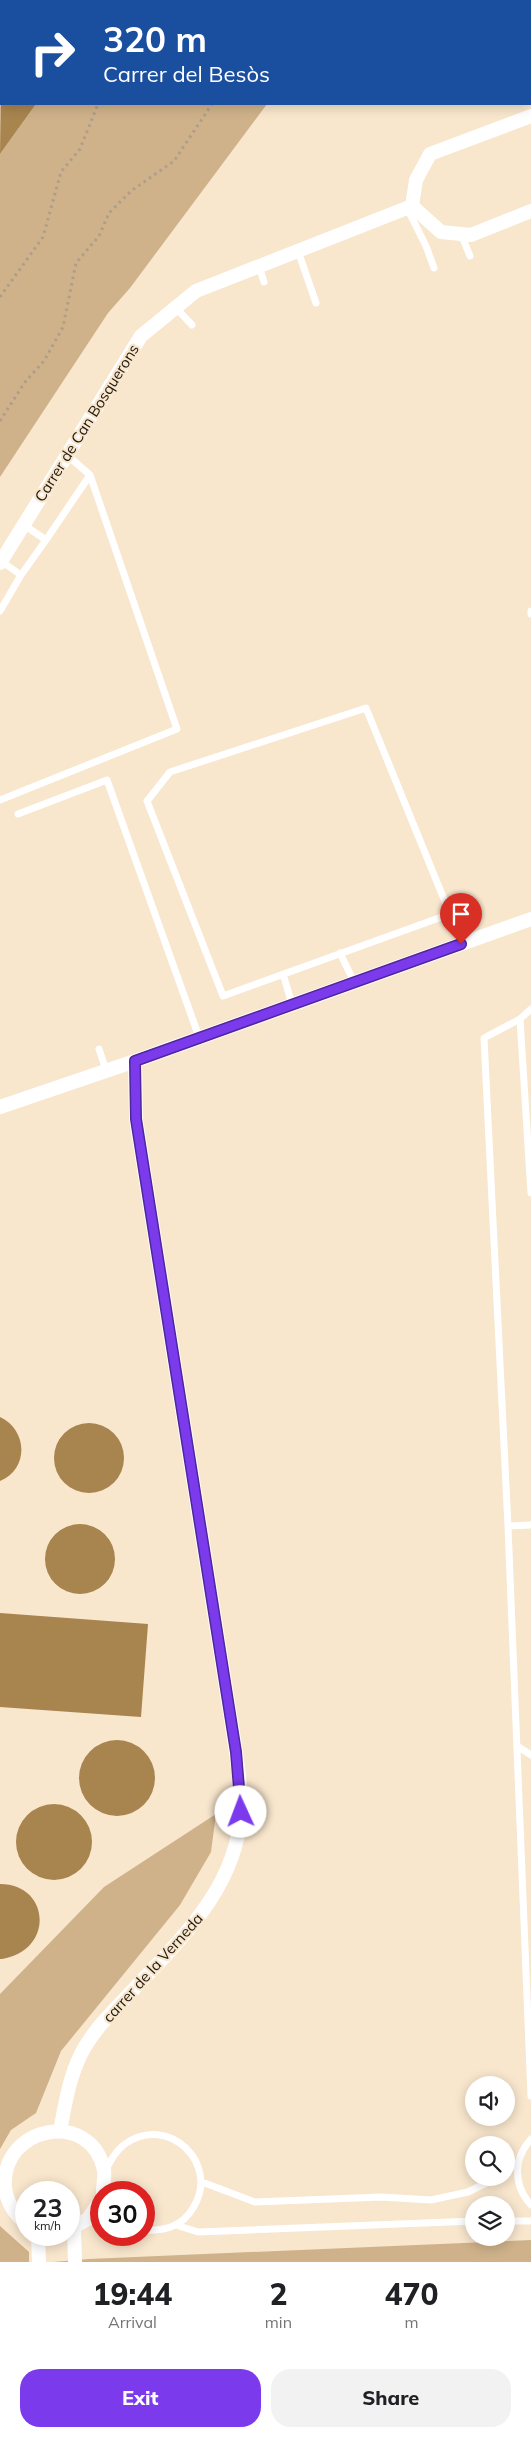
<!DOCTYPE html>
<html lang="en">
<head>
<meta charset="utf-8">
<style>
  body { margin:0; font-family:Mulish,sans-serif; background:#f2f2f2; color:#202124; height:100vh; display:flex; flex-direction:column; font-size:19px; white-space:nowrap }
  * { box-sizing:border-box; margin:0 }
  p { font-size:16px; color:#757577 }
  .icon { flex:none; width:28px; height:28px; fill:none; stroke:currentColor; stroke-width:2; stroke-linecap:round; stroke-linejoin:round }
  .map { position:relative; height:2262px; overflow:hidden }
  .panel { display:flex; flex-direction:column; background:#fff; flex:1 }
  .panel>* { flex:none }
  .guide { position:absolute; left:0px; top:0px; width:531px; height:105px; box-shadow:0 2px 12px #0003; background:#1a4fa0; color:#fff; overflow:hidden }
  .fabs { position:absolute; left:465px; top:2076px; display:grid; gap:10px }
  .fabs a { display:grid; place-items:center; width:50px; height:50px; border-radius:50%; background:#fff; box-shadow:0 2px 12px #0003; font-size:25px }
  .speed { position:absolute; left:15px; top:2181px; display:flex; gap:10px; font-size:25px; font-weight:700; text-align:center }
  .speed>* { display:grid; place-content:center; width:65px; height:65px; border-radius:50%; background:#fff; box-shadow:0 2px 12px #0003; line-height:1 }
  .speed small { font-size:12px; font-weight:400 }
  .speed .limit { border:8px solid #d22; background:#fff; color:#111 }
  .pin { position:absolute; display:grid; place-items:center; width:42px; height:42px; color:#fff; margin:-51px -21px; border-radius:50% 50% 50% 0; rotate:-45deg; box-shadow:0 0 5px #0007 }
  .pin .icon { rotate:45deg }
  .me { position:absolute; width:55px; margin:-28px; rotate:358deg; stroke-linejoin:round; filter:drop-shadow(0 0 4px #0008) }
  .turn { display:flex; align-items:center; gap:18px; height:105px; padding:0 20px; font-size:22px }
  .turn .icon { width:65px; height:65px; stroke-width:2.5 }
  .turn b { display:block; font-size:35px; line-height:42px }
  .eta { display:flex; justify-content:space-evenly; align-items:center; height:85px; text-align:center }
  .eta b { font-size:30px; font-weight:800; line-height:35px }
  .primary-button { display:flex; gap:10px; margin-top:auto; padding:10px 20px }
  .primary-button a { flex:1; height:58px; border-radius:20px; background:#7c3aed; color:#fff; font-size:20px; font-weight:800; line-height:58px; text-align:center }
  .primary-button a+a { background:#f2f2f2; color:#202124 }
  .map>svg:first-child { display:block }
  .green { fill:#cfb28a }
  .water { fill:#a8844f }
  .lines { fill:none; stroke-linecap:round; stroke-linejoin:round }
  .path { stroke:#ad9e8b; stroke-width:3; stroke-dasharray:2.5 4; stroke-linecap:butt }
  .lane { stroke:#fff; stroke-width:7 }
  .street { stroke:#fff; stroke-width:14 }
  .route-casing { stroke:#51269a; stroke-width:12 }
  .route { stroke:#7c3aed; stroke-width:9 }
  .labels { text-anchor:middle; stroke-width:4.5; stroke-linejoin:round; paint-order:stroke }
  .street-label { font-size:15px; fill:#1f180f; stroke:#f8e6cd }
</style>
</head>
<body>
<div class="map">
<svg width="531" height="2262" viewBox="0 0 531 2262">
  <rect width="100%" height="100%" fill="#f8e6cd"/>
  <path class="green" d="M0,0h85l-84,1 -1,74z
    M150,0h193l-194,1z
    M36,104h231l-137,184 -22,25 -108,164v-323z
    M216,1814l-5,38 -31,53 -119,146 -25,62 -25,17 -11,19v-155l104,-107z
    M0,2226l29,26v10h-29z
    M531,2240v22h-478l36,-3z"/>
  <path class="water" d="M1,74v30h35l-36,50z
    M0,1417c28,13 29,52 0,64z
    M54 1458a35 35 0 1 1 70 0a35 35 0 1 1-70 0Z
    M45 1559a35 35 0 1 1 70 0a35 35 0 1 1-70 0Z
    M0,1613l148,11 -7,93 -141,-10z
    M79 1778a38 38 0 1 1 76 0a38 38 0 1 1-76 0Z
    M16 1842a38 38 0 1 1 76 0a38 38 0 1 1-76 0Z
    M0,1884c50,0 55,66 2,75h-2z"/>
  <g class="lines">
    <path class="path" d="M164,1l1,-1
      M286,1l1,-1
      M0,297l43,-60 18,-65 19,-23 18,-45
      M0,421l25,-39 19,-21 19,-34 13,-64 23,-27 10,-23 22,-22 43,-30 38,-57"/>
    <path class="lane" d="M407,208l19,38 8,22
      M461,234l9,22
      M298,251l18,52
      M259,266l5,16
      M176,308l16,17
      M46,540l44,-65
      M21,575l25,-35 -22,-15
      M0,611l21,-36 -20,-14
      M531,611v3
      M0,800l177,-71 -87,-254 -23,-20
      M18,814l89,-34 92,257
      M450,914l-84,-206 -196,64 -23,29 76,195 227,-82 11,30
      M340,953l14,29
      M283,974l9,30
      M520,1019l11,-10
      M99,1049l7,21
      M531,1193l-11,-174 -36,19 24,488 23,570
      M508,1526l23,-1
      M517,1746l14,9
      M531,2139c-18,20 -18,46 0,66
      M506,2171l12,-9
      M105,2172c5,-10 10,-21 20,-28 43,-31 96,20 68,64 -11,19 -29,23 -49,22
      M202,2182l53,20 126,-5 50,3 37,-8 28,-14
      M506,2221h25
      M176,2225l22,7 276,-11"/>
    <path class="street" d="M531,116l-101,38 -14,26 -4,26 29,26 30,3 60,-24
      M0,563l141,-227 55,-45 216,-85
      M0,1107l135,-46 396,-142
      M60,2131c5,-26 9,-53 21,-77 12,-24 34,-45 52,-64 48,-51 104,-103 108,-178 1,-20 -3,-40 -5,-60l-100,-633 -1,-58
      M26,2223c-12,-9 -19,-21 -21,-35 -5,-62 86,-80 99,-18 1,7 -1,15 -1,22
      M74,2228l1,34
      M69,2229l19,-10 13,-19
      M38,2235l1,27"/>
  </g>
  <g class="lines">
    <g class="route-casing">
      <path id="route" d="M241,1812l-5,-60 -100,-633 -1,-58 326,-117"/>
    </g>
    <use href="#route" class="route"/>
  </g>
  <g class="labels">
    <g class="street-label">
      <text transform="translate(87 423) rotate(-58)" y="5">Carrer de Can Bosquerons</text>
      <text transform="translate(153 1968) rotate(-48)" y="5">carrer de la Verneda</text>
    </g>
  </g>
</svg>
<div class="fabs">
<a><svg class="icon" aria-label="sound" viewBox="0 0 24 24"><path d="M4 9h4l5-4v14l-5-4H4zM17 9q2 3 0 6"/></svg></a>
<a><svg class="icon" aria-label="search" viewBox="0 0 24 24"><circle cx="10" cy="10" r="6"/><path d="M15 15l6 6"/></svg></a>
<a><svg class="icon" aria-label="layers" viewBox="0 0 24 24"><path d="M12 4l9 5-9 5-9-5zM3 14l9 5 9-5"/></svg></a>
</div>
<div class="speed"><div>23<small>km/h</small></div><div class="limit">30</div></div>
<div class="pin" style="left:461px;top:944px;background:#d93025"><svg class="icon" aria-label="arrive" viewBox="0 0 24 24"><path d="M6 21V4h12l-3 4 3 4H6"/></svg></div>
<svg class="me" style="left:241px;top:1812px" viewBox="-20 -20 40 40"><circle r="19" fill="#fff"/><path d="M0-13L10 11 0 6-10 11z" fill="#7c3aed"/></svg>
<div class="guide">
<div class="turn"><svg class="icon" aria-label="right" viewBox="0 0 24 24"><path d="M7 20v-9h11M14 6l5 5-5 5"/></svg><div><b>320 m</b>Carrer del Besòs</div></div>
</div>
</div>
<section class="panel">
<div class="eta">
<div><b>19:44</b><p>Arrival</p></div>
<div><b>2</b><p>min</p></div>
<div><b>470</b><p>m</p></div>
</div>
<div class="primary-button"><a>Exit</a><a>Share</a></div>
</section>
</body>
</html>
